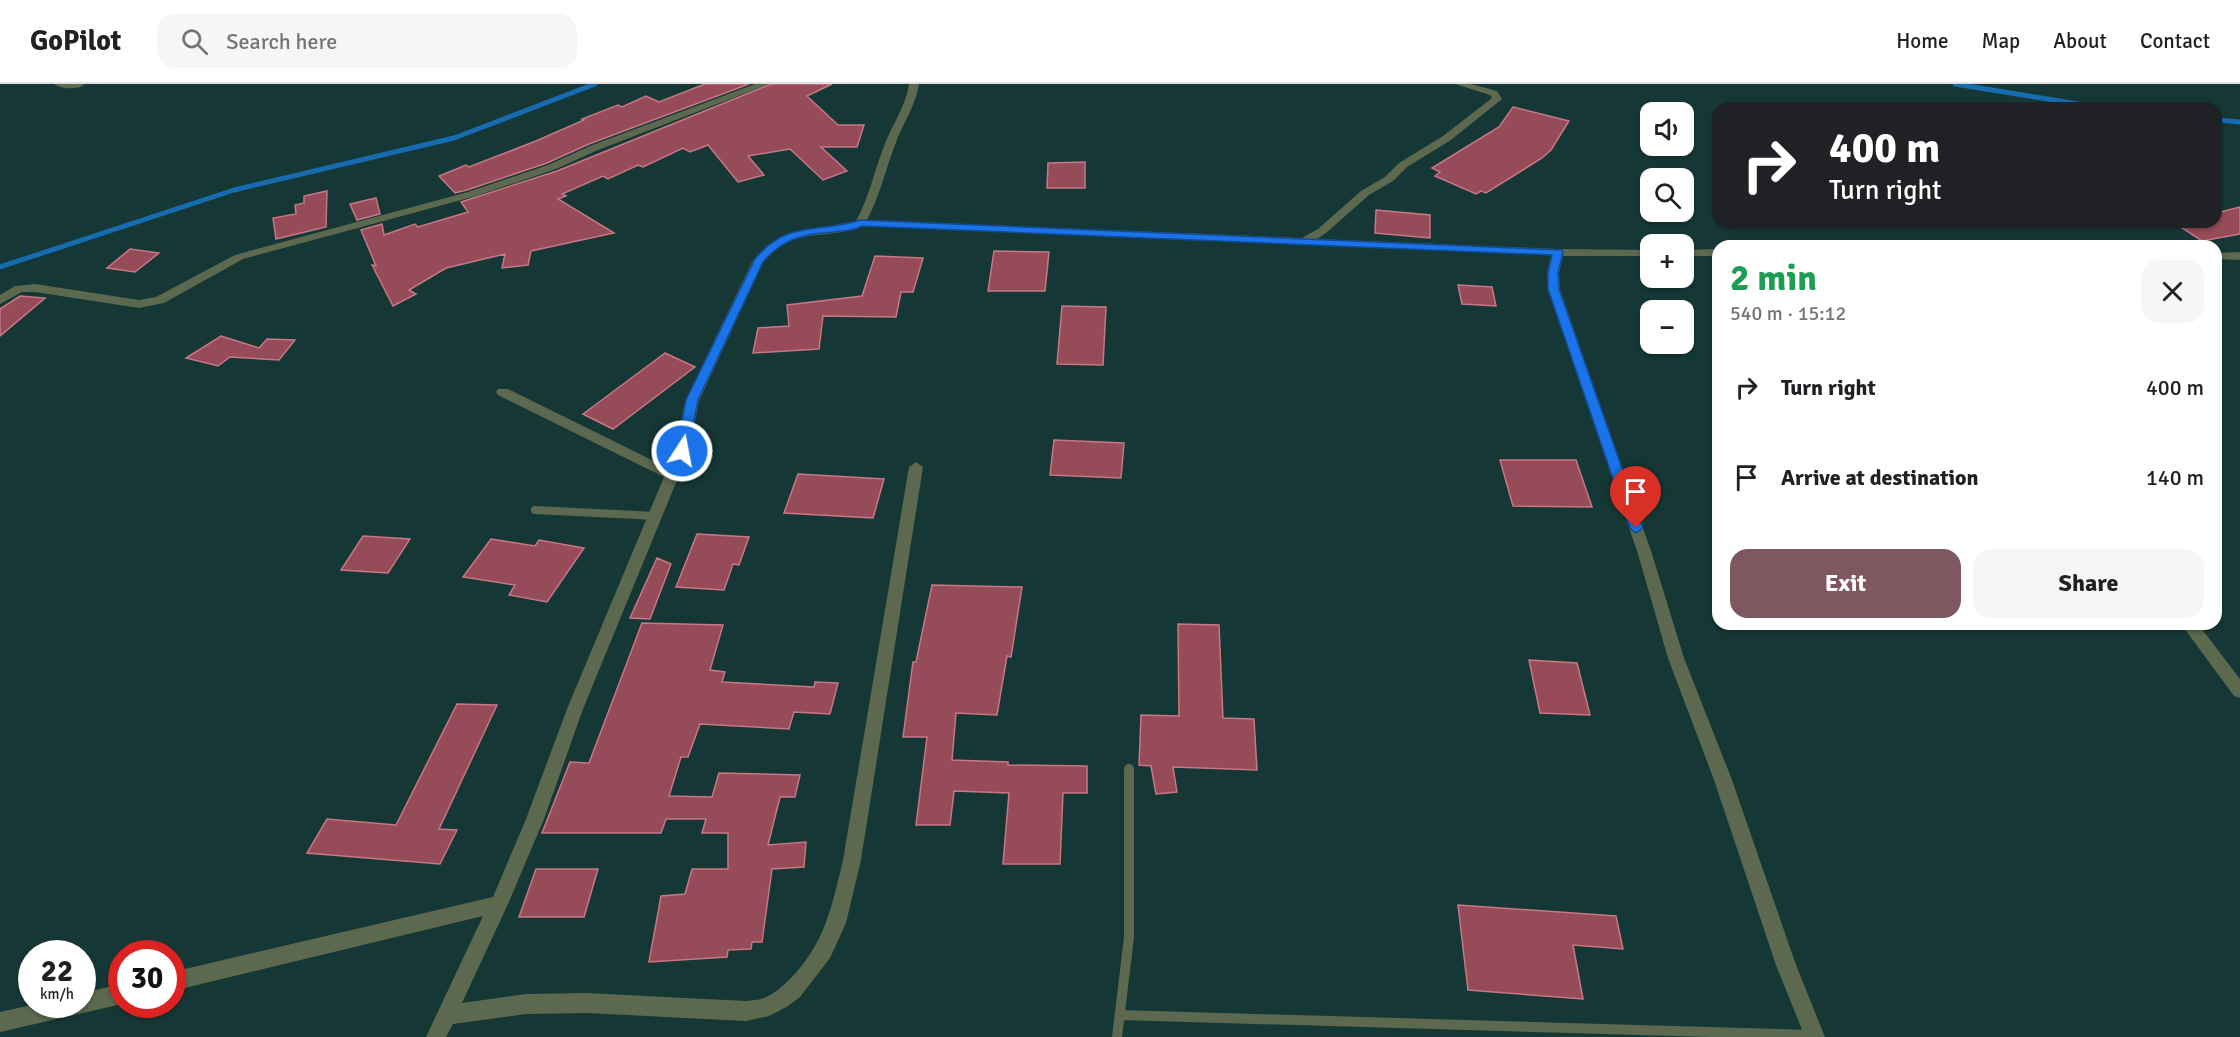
<!DOCTYPE html>
<html lang="en">
<head>
<meta charset="utf-8">
<style>
  body { margin:0; font-family:Signika,sans-serif; background:#f6f6f6; color:#202124; height:100vh; display:flex; flex-direction:column; font-size:22px; white-space:nowrap }
  * { box-sizing:border-box; margin:0 }
  p { font-size:20px; color:#757577 }
  .icon { flex:none; width:33px; height:33px; fill:none; stroke:currentColor; stroke-width:2; stroke-linecap:round; stroke-linejoin:round }
  .map { position:relative; flex:1; overflow:hidden }
  .drawer { position:absolute; left:1712px; top:156px; width:510px; height:390px; display:flex; flex-direction:column; background:#fff; border-radius:18px; box-shadow:0 2px 4px #0004 }
  .drawer>* { flex:none }
  .hud { position:absolute; left:1712px; top:18px; width:510px; height:126px; border-radius:18px; box-shadow:0 2px 4px #0004; background:#202124; color:#fff; overflow:hidden }
  .tools { position:absolute; left:1640px; top:18px; display:grid; gap:12px }
  .tools a { display:grid; place-items:center; width:54px; height:54px; border-radius:12px; background:#fff; box-shadow:0 2px 4px #0004; font-size:30px }
  .speed { position:absolute; left:18px; top:856px; display:flex; gap:12px; font-size:30px; font-weight:700; text-align:center }
  .speed>* { display:grid; place-content:center; width:78px; height:78px; border-radius:50%; background:#fff; box-shadow:0 2px 4px #0004; line-height:1 }
  .speed small { font-size:15px; font-weight:400 }
  .speed .limit { border:9px solid #d22; background:#fff; color:#111 }
  .pin { position:absolute; display:grid; place-items:center; width:51px; height:51px; color:#fff; margin:-62px -26px; border-radius:50% 50% 50% 0; rotate:-45deg; box-shadow:0 0 6px #0007 }
  .pin .icon { rotate:45deg }
  .me { position:absolute; width:66px; margin:-33px; rotate:11deg; stroke-linejoin:round; filter:drop-shadow(0 0 4px #0008) }
  .turn { display:flex; align-items:center; gap:21px; height:126px; padding:0 18px; font-size:27px }
  .turn .icon { width:78px; height:78px; stroke-width:2.5 }
  .turn b { display:block; font-size:42px; line-height:51px }
  .round { display:grid; place-items:center; flex:none; width:63px; height:63px; border-radius:18px; background:#f6f6f6 }
  .overview { display:flex; align-items:center; justify-content:space-between; height:102px; padding:0 18px }
  h1 { font-size:36px; font-weight:700; line-height:45px; color:#1e9e55 }
  .primary-button { display:flex; gap:12px; margin-top:auto; padding:12px 18px }
  .primary-button a { flex:1; height:69px; border-radius:18px; background:#7f5760; color:#fff; font-size:24px; font-weight:700; line-height:69px; text-align:center }
  .primary-button a+a { background:#f6f6f6; color:#202124 }
  ul { padding:0; list-style:none }
  li { display:flex; align-items:center; gap:18px; height:90px; padding:0 18px }
  li div { flex:1 }
  li b { display:block; font-size:22px }
  li em { font-style:normal }
  header { display:flex; align-items:center; gap:36px; box-sizing:border-box; height:84px; padding:0 30px; background:#fff; border-bottom:2px solid #e0e0e0 }
  header strong { font-size:28px }
  nav { display:flex; gap:33px; margin-inline-start:auto; font-size:21px }
  .search { width:420px; height:54px; background:#f6f6f6; display:flex; align-items:center; gap:15px; box-sizing:border-box; padding:0 21px; border-radius:18px; color:#757577; font-size:22px }
  .map>svg:first-child { display:block }
  .lines { fill:none; stroke-linecap:round; stroke-linejoin:round }
  .stream { stroke:#176bb0; stroke-width:5 }
  .building { fill:#964b59; stroke:#c77785; stroke-width:1.5 }
  .service-far1 { stroke:#5c694e; stroke-width:8 }
  .service { stroke:#5c694e; stroke-width:10 }
  .minor { fill:#5c694e; fill-rule:evenodd }
  .route { fill:#1a73e8; stroke:#114b97; stroke-width:1.5 }
</style>
</head>
<body>
<header>
<strong>GoPilot</strong>
<div class="search"><svg class="icon" aria-label="search" viewBox="0 0 24 24"><circle cx="10" cy="10" r="6"/><path d="M15 15l6 6"/></svg>Search here</div>
<nav><a>Home</a><a>Map</a><a>About</a><a>Contact</a></nav>
</header>
<div class="map">
<svg width="2240" height="953" viewBox="0 0 2240 953">
  <rect width="100%" height="100%" fill="#153836"/>
  <g class="lines">
    <path class="stream" d="M1955,0l148,24
      M2216,36l24,2
      M0,183l234,-77 220,-52 141,-54"/>
  </g>
  <path class="building" d="M705,0h44l-160,60 -42,19 -80,27 -12,3 -16,-17 27,-11 3,2 67,-26 48,-21 -2,-1 36,-14 4,2 24,-11 13,6z
    M771,0h61l-25,12 31,29h26l-7,22h-36l26,24 -24,9 -33,-31 -42,7 16,19 -26,7 -30,-37 -18,7 -7,-4 -40,19 -5,-2 -30,14 -5,-3 -41,18 4,2 -8,3 56,34 -83,18 -3,14 -26,3 3,-14 -59,14 -37,22 7,4 -23,12 -21,-41 4,1 -15,-36 21,-6 2,11 31,-11 3,3 50,-15 -7,-10 96,-31z
    M1513,23l56,14 -18,29 -9,8 -56,35 -5,-2 -5,3 -41,-18 5,-4 -8,-4 67,-41z
    M1085,78v26h-38l1,-25z
    M327,107l-1,36 -50,12 -3,-21 23,-4 -1,-9 9,-2v-7z
    M376,114l4,16 -23,6 -7,-16z
    M2240,123v27l-38,7 -29,-19h43v-9z
    M1376,126l54,5v23l-55,-5z
    M130,165l29,4 -24,19 -28,-4z
    M994,167l55,1 -4,39h-57z
    M875,172l48,2 -10,34h-12l-5,25 -73,-1 -4,33 -66,4 5,-25 31,-2 -2,-21 75,-9z
    M1458,201l34,2 4,19 -34,-2z
    M20,212l25,2 -45,38v-27z
    M1062,222l44,1 -3,58 -46,-1z
    M221,252l38,12 8,-9 28,1 -16,20 -49,-3 -12,9 -32,-8z
    M665,269l30,14 -82,62 -30,-15z
    M1054,356l70,3 -3,35 -71,-3z
    M1500,376h76l16,47 -79,-1z
    M798,390l86,5 -11,39 -89,-5z
    M697,450l52,3 -10,28 -6,-1 -9,26 -48,-3z
    M363,452l47,3 -22,34 -47,-3z
    M491,455l44,7 4,-6 45,8 -37,54 -38,-7 6,-10 -52,-8z
    M657,474l14,6 -21,55 -20,-1z
    M932,501l90,2 -11,70 -4,-1 -10,59 -41,-2 -4,47 56,2v3l79,1v27h-24l-3,71h-57l6,-71 -55,-2 -4,34h-34l11,-88h-24l10,-75h3z
    M642,539l81,2 -13,45 15,2 -3,10 92,5 1,-5 23,1 -8,31 -36,-2 -5,17 -89,-5 -12,33h-7l-12,39 43,1 7,-24 81,2 -5,22h-15l-12,48 38,-3 -2,25 -32,2 -10,73h-10l-1,7 -23,1 -1,7 -78,5 12,-66 24,-2 7,-25h36v-36h-26l4,-14h-40l-5,14h-119l28,-71 19,1z
    M1178,540l41,1 4,93 31,1 3,51 -84,-3 4,25 -21,2 -5,-28 -12,-1 2,-50 38,1z
    M1529,576l48,3 13,52 -50,-2z
    M457,620l40,1 -58,124 18,1 -17,34 -133,-11 20,-34 69,6z
    M536,785h62l-14,48h-65z
    M1458,821l158,11 7,33 -50,-4 10,54 -115,-9z"/>
  <g class="lines">
    <path class="service-far1" d="M535,426l121,6"/>
    <path class="service" d="M1120,931l694,20
      M1117,953l12,-100v-168"/>
    <path class="minor" d="M54,0h29l1,1c-7,5 -23,4 -30,-1z
      M755,0h14l-171,66 -42,19 -80,27 -233,63 -79,44 -25,5 -104,-16h-13l-22,12v-9l15,-9 20,-2 104,16 17,-3 79,-42 233,-63 80,-27 42,-19z
      M909,0h10c-3,22 -17,40 -24,61 -10,25 -15,51 -28,75l435,18 16,-9 43,-38 24,-14 14,-14 44,-27 49,-38 -2,-3 -35,-11h16l26,7 5,8 -51,41 -44,27 -14,14 -24,14 -43,38 -9,6 241,10 92,1v6h-87l-4,17 1,16 92,265 32,104 48,122 64,185 29,72h-20l-29,-72 -62,-185 -46,-122 -30,-104 -90,-265 -1,-16 4,-18 -689,-29c-38,16 -66,-2 -99,37l-64,138 -10,50 -106,258 -39,110 -36,85 -46,99 64,-9 61,-1 159,8c6,-1 13,-1 18,-3 10,-4 19,-12 27,-20 34,-35 41,-72 52,-118l66,-393 7,-5 7,5 -62,393 -15,63 -16,35 -30,39 -12,9 -19,10 -23,5 -159,-8 -61,1 -73,10 -7,13h-20l57,-121 -311,75v-19l321,-75 33,-78 41,-110 97,-232 -166,-82 -2,-3 2,-3h10l160,79 7,-17 10,-50 67,-139 17,-18 18,-10 69,-13c14,-25 19,-54 30,-80 8,-19 20,-36 23,-57z
      M1718,165v7h-35v-6z
      M2240,168v8l-24,-1v-6z
      M2181,540h17l42,55v19l-6,-2z
      M122,900v20l-122,28v-20l32,-7h50v-12z"/>
  </g>
  <path class="route" d="M860,136l702,30 1,2 -5,21 1,16 84,239 -7,5 -6,-5 -82,-239v-16l4,-18 -690,-29c-9,5 -18,5 -28,6 -30,2 -51,6 -71,30l-65,138 -10,51 -6,5 -5,-2 -1,-3 10,-51 69,-141c33,-40 62,-25 105,-39z"/>
</svg>
<div class="tools">
<a><svg class="icon" aria-label="sound" viewBox="0 0 24 24"><path d="M4 9h4l5-4v14l-5-4H4zM17 9q2 3 0 6"/></svg></a>
<a><svg class="icon" aria-label="search" viewBox="0 0 24 24"><circle cx="10" cy="10" r="6"/><path d="M15 15l6 6"/></svg></a>
<a>+</a>
<a>−</a>
</div>
<div class="speed"><div>22<small>km/h</small></div><div class="limit">30</div></div>
<div class="pin" style="left:1636px;top:444px;background:#d93025"><svg class="icon" aria-label="arrive" viewBox="0 0 24 24"><path d="M6 21V4h12l-3 4 3 4H6"/></svg></div>
<svg class="me" style="left:682px;top:367px" viewBox="-20 -20 40 40"><circle r="17" fill="#1a73e8" stroke="#fff" stroke-width="3"/><path d="M0-11L8 9 0 5-8 9z" fill="#fff"/></svg>
<div class="hud">
<div class="turn"><svg class="icon" aria-label="right" viewBox="0 0 24 24"><path d="M7 20v-9h11M14 6l5 5-5 5"/></svg><div><b>400 m</b>Turn right</div></div>
</div>
<section class="drawer">
<div class="overview"><div><h1>2 min</h1><p>540 m · 15:12</p></div><a class="round"><svg class="icon" aria-label="close" viewBox="0 0 24 24"><path d="M6 6l12 12M18 6L6 18"/></svg></a></div>
<ul>
<li><svg class="icon" aria-label="right" viewBox="0 0 24 24"><path d="M7 20v-9h11M14 6l5 5-5 5"/></svg><div><b>Turn right</b></div><em>400 m</em></li>
<li><svg class="icon" aria-label="arrive" viewBox="0 0 24 24"><path d="M6 21V4h12l-3 4 3 4H6"/></svg><div><b>Arrive at destination</b></div><em>140 m</em></li>
</ul>
<div class="primary-button"><a>Exit</a><a>Share</a></div>
</section>
</div>
</body>
</html>
